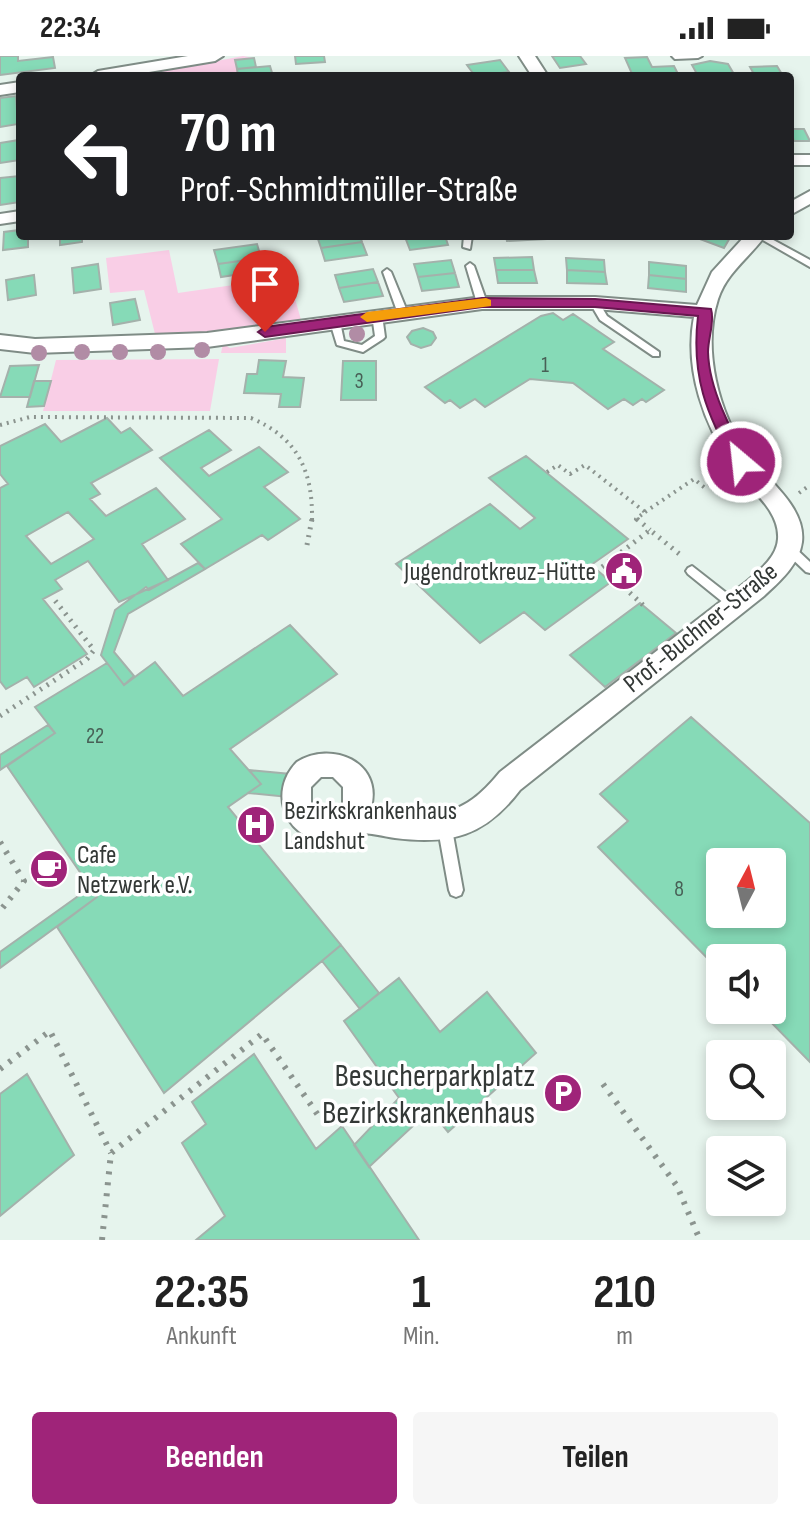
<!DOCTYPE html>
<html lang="de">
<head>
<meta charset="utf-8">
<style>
  body { margin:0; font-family:"Sofia Sans Condensed",sans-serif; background:#f6f6f6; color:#222; height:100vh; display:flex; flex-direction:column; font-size:30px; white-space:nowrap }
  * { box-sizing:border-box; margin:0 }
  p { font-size:26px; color:#767676 }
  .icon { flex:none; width:44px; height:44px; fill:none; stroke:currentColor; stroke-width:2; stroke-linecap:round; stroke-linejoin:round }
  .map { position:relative; height:1184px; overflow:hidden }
  .panel { display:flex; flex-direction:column; background:#fff; flex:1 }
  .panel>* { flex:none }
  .banner { position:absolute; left:16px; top:16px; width:778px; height:168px; border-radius:8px; box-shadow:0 4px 12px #0003; background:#202124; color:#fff; overflow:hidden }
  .needle { width:52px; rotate:7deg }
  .controls { position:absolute; left:706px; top:792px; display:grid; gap:16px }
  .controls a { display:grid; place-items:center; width:80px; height:80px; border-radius:8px; background:#fff; box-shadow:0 4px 12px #0003; font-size:40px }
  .pin { position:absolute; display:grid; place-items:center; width:68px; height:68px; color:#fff; margin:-82px -34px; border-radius:50% 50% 50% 0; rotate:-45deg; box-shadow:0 0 8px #0007 }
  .pin .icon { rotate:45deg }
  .me { position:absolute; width:88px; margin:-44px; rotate:332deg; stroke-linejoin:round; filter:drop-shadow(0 0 6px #0008) }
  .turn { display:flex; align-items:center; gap:28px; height:168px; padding:0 32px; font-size:36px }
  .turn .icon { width:104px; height:104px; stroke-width:2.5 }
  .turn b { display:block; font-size:56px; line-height:68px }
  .eta { display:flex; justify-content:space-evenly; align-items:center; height:136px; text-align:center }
  .eta b { font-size:48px; font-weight:700; line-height:56px }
  .primary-button { display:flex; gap:16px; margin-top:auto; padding:16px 32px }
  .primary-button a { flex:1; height:92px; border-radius:8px; background:#9f2479; color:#fff; font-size:32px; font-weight:700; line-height:92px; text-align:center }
  .primary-button a+a { background:#f6f6f6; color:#222 }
  .status { display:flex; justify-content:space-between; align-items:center; height:56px; padding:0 40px; background:#fff; direction:ltr }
  .status svg { height:22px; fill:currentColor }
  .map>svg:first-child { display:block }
  .green { fill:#f9cee6 }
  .building { fill:#86dab7; stroke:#a4b1ab; stroke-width:2; fill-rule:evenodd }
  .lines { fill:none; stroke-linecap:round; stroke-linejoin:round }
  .service-casing { stroke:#7f8c86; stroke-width:4 }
  .minor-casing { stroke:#7f8c86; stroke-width:4 }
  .path-far2 { stroke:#8b948f; stroke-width:4; stroke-dasharray:2 5; stroke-linecap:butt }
  .path-far1 { stroke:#8b948f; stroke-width:5; stroke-dasharray:2 6; stroke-linecap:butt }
  .path { stroke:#8b948f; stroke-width:6; stroke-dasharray:3 8; stroke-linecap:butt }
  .service { fill:#fff; fill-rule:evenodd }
  .minor { fill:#fff; fill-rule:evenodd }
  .tree { fill:#b18ca5 }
  .route { fill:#9f2479; stroke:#67174f; stroke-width:2 }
  .slow { fill:#f59e0b }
  .labels { text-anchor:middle; stroke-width:7; stroke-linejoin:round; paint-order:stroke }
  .number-label { font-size:22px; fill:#486056 }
  .poi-label { font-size:26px; fill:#333836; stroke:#fff; text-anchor:start }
  .street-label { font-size:26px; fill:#333836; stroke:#fff }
  .near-poi-label { font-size:32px; fill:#333836; stroke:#fff; text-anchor:end }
</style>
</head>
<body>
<div class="status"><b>22:34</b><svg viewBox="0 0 49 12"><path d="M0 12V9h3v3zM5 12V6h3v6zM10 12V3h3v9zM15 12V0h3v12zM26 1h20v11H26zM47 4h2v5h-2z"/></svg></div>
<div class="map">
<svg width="810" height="1184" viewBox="0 0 810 1184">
  <rect width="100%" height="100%" fill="#e6f4ed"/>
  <path class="green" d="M243,0l11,2 -19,2 3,16 -84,-3z
    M169,194l9,43 111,-16 12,43 -104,17 -41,1 -12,-48 -34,3 -4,-35z
    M286,277v20h-65l2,-9 7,4 51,-9z
    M219,303l-9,52h-167l13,-51z"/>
  <path class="building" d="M0,0h18v5l35,-4 2,11 -55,7z
    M295,0h29l1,6 -29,2z
    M552,0h28l6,8 -26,4z
    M647,1l5,10 22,-1 5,10h-46l-8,-18z
    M254,2l2,9 -19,2 -2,-9z
    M500,4l9,12 -34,4 -8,-11z
    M710,5l18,3 7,12 -38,-2 -5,-9z
    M270,10l3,10h-35l-1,-7z
    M777,10l6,10h-28l-5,-9z
    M16,40l2,28 -18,3v-29z
    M790,73h14l6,12h-16z
    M19,84l1,20 -20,3v-20z
    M19,120l1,26 -20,3v-27z
    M20,174v6h8v11l-25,3 1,-18z
    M60,180h22v6l-22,3z
    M317,180h43l2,6 -41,6z
    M445,180l3,9 -38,5 -5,-13z
    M506,180h39l1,3 -39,2z
    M692,180h39l-7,12z
    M362,186l5,13 -42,6 -4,-13z
    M257,188l4,14 -43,6 -4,-14z
    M532,201l2,13h-38l-2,-12z
    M261,202l4,12 -44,7 -3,-13z
    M566,202l38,2 1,12 -38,-2z
    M451,204l4,13 -37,4 -4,-13z
    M649,206l37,4v13l-37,-4z
    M98,208l3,25 -27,4 -2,-25z
    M373,213l5,13 -39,6 -4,-13z
    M496,214h38l3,13h-39z
    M567,214l38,2 2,12 -40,-1z
    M455,217l4,14 -37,4 -4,-14z
    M34,219l2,20 -28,5 -2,-20z
    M649,219l37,4v13l-38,-4z
    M378,226l5,14 -39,6 -5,-14z
    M135,243l5,21 -27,5 -3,-22z
    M553,257l10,7 10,-6 41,28 -11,7 61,41 -18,12 -4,-3 -9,6 -9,-6 -16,10 -35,-26 -43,-4 -45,28 -10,-8 -15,9 -10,-8 -5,3 -20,-16 116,-71z
    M423,272l10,4 3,6 -5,7 -10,3 -10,-4 -4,-7 5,-6z
    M259,304l27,1 -3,16 21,1 -4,29h-21l2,-13 -37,-1 3,-19h10z
    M343,305h33v39h-35z
    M39,309l-9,32h-30l10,-31z
    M34,325h17l-7,25 -17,1z
    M107,362l14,15 9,-5 22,22 -61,33 9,11 -10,5 16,17 50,-28 29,31 -43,25 26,36 -49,22 -31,-41 -33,19 7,9 -19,10 44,55 -53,33 -7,-10 -21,12 -6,-8v-193l8,-4 -8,-10v-28l45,-22 16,18zM68,456l26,27 -43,25 -25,-28z
    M209,374l22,20 -30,18 8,8 50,-29 29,25 -24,15 36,32 -32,21 -6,-5 -57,34 -24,-25 41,-25 -62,-61z
    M526,400l102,83 -37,26 20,17 -66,48 -21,-18 -44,31 -84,-79 94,-60 30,25 15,-11 -46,-40z
    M621,501l20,16 -15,11 -19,-16z
    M198,507l7,6 -77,45 -14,38 20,24 -10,9 -23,-30 14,-45 31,-23 3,3z
    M640,547l36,30 -71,54 -35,-32z
    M290,569l47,49 -107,75 31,35 -33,23 113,138 -177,148 -107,-166 40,-30 -90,-131 48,-33 -20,-26 72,-44 17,22 31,-23 28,34z
    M691,661l119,106v239l-51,-52h13v-52h-52v13l-122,-124 30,-26 -28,-27zM720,806h52v52h-52z
    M48,669l7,8 -55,37v-15z
    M249,714l63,6 -4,23 -60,-6 13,-9z
    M91,831l6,10 -97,71v-16z
    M341,889l38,48 -19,16 -38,-48z
    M399,922l41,54 47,-40 49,61 -88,79 -18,-22 -61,57 -15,-22 45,-47 -55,-77z
    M254,998l62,95 26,-23 77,114h-223l29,-24 -43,-73 24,-19 -14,-22z
    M27,1018l47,81 -74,61v-122z"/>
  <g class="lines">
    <g class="service-casing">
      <path id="service" d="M672,0h30l-4,2 -23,1z
        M464,180h8l-2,13 -7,-2z
        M756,180h10l44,24v7z
        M470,207l4,3 13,37 -2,2h-6l-2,-2 -11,-37z
        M387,213l4,3 16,39 -2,2 -3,1 -5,-3 -14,-39z
        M595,244l3,1 9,15 52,36v4h-6l-53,-36 -10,-17z
        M377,256l5,3 3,22 -2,2 -20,13 -26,-7 -7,-23 2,-2h6l2,2 4,19 18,4 13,-9 -3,-21z
        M789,489l4,1 17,16v11l-4,-1 -21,-20 -2,-3z
        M692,510l46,36 2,3 -2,3h-8l-42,-34 -2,-3 2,-3z
        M445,767l5,1 2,5 11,61 -2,5 -5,2 -5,-2 -2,-5 -11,-61 2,-5z"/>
    </g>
    <g class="minor-casing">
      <path id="minor" d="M188,0h35l-8,5 -90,15h-35l8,-5z
        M519,0h16l13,20h-16z
        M20,26v10l-20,3v-10z
        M790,99h20v10h-20z
        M810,135v13l-20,11v-13z
        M20,155v10l-20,3v-10z
        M745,180h20c-16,22 -38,36 -47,63 -16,50 0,114 31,157 18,24 57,51 53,86 -3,23 -23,40 -38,54l-244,194c-35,46 -69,55 -125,48 -12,-2 -24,-5 -37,-5 -12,0 -22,10 -35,8 -40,-5 -54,-51 -26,-79 34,-22 86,0 74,45 61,8 87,17 129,-35l246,-190c13,-11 31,-25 32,-43 2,-29 -29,-50 -44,-71 -30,-42 -50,-99 -40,-151l-99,-8h-113l-275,38 -172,6 -35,-4v-14l35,4 172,-6 275,-36h113l102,8 15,-33zM321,721h12l10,10v17l-10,9h-12l-10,-9v-17z"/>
    </g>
    <path class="path-far2" d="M0,369l30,-8 221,1c47,20 62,53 61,103
      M547,416l11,-7 12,9 15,-9 60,47 -9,7 3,2
      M799,437l11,-8
      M645,456l49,-33 11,9 19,-14"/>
    <path class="path-far1" d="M637,463l13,11
      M307,489l5,-26
      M643,549l-41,-38 48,-37 33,27
      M0,660l87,-57 7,-9 -41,-52"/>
    <path class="path" d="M0,786l24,39 -24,30
      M0,1013l50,-38 61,122
      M603,1028l74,102 23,54
      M102,1184l9,-87 151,-119 58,84"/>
    <use href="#service" class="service"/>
    <use href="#minor" class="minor"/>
  </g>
  <g class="tree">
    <circle cx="357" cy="278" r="8"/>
    <circle cx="202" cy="294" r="8"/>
    <circle cx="82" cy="296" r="8"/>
    <circle cx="120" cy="296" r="8"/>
    <circle cx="158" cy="296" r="8"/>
    <circle cx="39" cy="297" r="8"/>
  </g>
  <path class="route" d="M482,242l113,1 116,10c4,13 -3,29 -3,43 1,37 23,79 41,110l-2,4h-11c-30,-51 -45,-91 -38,-150l-103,-9h-113l-217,30 -7,-5 7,-5z"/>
  <path class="slow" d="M486,242l5,2v6l-124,16 -7,-5 7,-5z"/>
  <defs>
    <g id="civic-disc" transform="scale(2)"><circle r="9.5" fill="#9f2479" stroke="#fff"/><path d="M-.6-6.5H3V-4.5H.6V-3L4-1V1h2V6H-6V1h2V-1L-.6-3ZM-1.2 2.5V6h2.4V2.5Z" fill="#fff"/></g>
    <g id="hospital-disc" transform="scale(2)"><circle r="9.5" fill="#9f2479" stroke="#fff"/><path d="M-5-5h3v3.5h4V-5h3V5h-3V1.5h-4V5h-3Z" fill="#fff"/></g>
    <g id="cafe-disc" transform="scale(2)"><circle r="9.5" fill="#9f2479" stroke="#fff"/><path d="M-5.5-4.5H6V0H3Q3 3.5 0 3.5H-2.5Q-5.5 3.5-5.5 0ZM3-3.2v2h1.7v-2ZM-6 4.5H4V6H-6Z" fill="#fff"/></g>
    <g id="parking-disc" transform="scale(2)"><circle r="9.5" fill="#9f2479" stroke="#fff"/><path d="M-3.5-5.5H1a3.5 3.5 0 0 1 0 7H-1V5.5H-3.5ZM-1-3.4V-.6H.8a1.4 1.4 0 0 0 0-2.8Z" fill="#fff"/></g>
  </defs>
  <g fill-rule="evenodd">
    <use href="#civic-disc" x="624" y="515"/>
    <use href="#hospital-disc" x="256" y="769"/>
    <use href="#cafe-disc" x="49" y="813"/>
    <use href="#parking-disc" x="563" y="1037"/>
  </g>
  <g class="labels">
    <g class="number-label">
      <text x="545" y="316">1</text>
      <text x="359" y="332">3</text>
      <text x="95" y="687">22</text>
      <text x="679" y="840">8</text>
    </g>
    <g class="poi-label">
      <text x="596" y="524" text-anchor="end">Jugendrotkreuz-Hütte</text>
      <text x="284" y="763">Bezirkskrankenhaus<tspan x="284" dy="30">Landshut</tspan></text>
      <text x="77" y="807">Cafe<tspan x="77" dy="30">Netzwerk e.V.</tspan></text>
    </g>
    <g class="street-label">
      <text transform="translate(700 571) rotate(-39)" y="9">Prof.-Buchner-Straße</text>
    </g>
    <g class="near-poi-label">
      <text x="535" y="1030">Besucherparkplatz<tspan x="535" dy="37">Bezirkskrankenhaus</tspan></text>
    </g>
  </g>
</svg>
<div class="controls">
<a><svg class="needle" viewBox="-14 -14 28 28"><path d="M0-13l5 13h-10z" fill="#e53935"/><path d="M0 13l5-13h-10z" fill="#767676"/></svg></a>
<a><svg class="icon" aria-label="sound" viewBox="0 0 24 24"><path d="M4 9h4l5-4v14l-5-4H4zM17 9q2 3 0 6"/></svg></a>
<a><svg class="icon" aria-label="search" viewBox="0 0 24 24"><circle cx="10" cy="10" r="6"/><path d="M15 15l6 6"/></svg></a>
<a><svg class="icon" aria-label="layers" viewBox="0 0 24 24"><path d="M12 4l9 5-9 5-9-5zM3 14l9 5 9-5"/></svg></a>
</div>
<div class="pin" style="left:265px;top:276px;background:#d93025"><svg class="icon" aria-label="arrive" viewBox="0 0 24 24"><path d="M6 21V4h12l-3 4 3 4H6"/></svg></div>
<svg class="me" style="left:741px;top:406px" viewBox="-20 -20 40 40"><circle r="17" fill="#9f2479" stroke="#fff" stroke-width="3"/><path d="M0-11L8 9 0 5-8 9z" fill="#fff"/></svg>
<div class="banner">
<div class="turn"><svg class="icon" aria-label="left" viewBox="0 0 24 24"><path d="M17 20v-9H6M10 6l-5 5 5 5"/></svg><div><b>70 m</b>Prof.-Schmidtmüller-Straße</div></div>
</div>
</div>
<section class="panel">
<div class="eta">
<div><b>22:35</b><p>Ankunft</p></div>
<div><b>1</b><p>Min.</p></div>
<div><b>210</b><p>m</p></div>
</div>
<div class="primary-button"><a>Beenden</a><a>Teilen</a></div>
</section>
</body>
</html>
